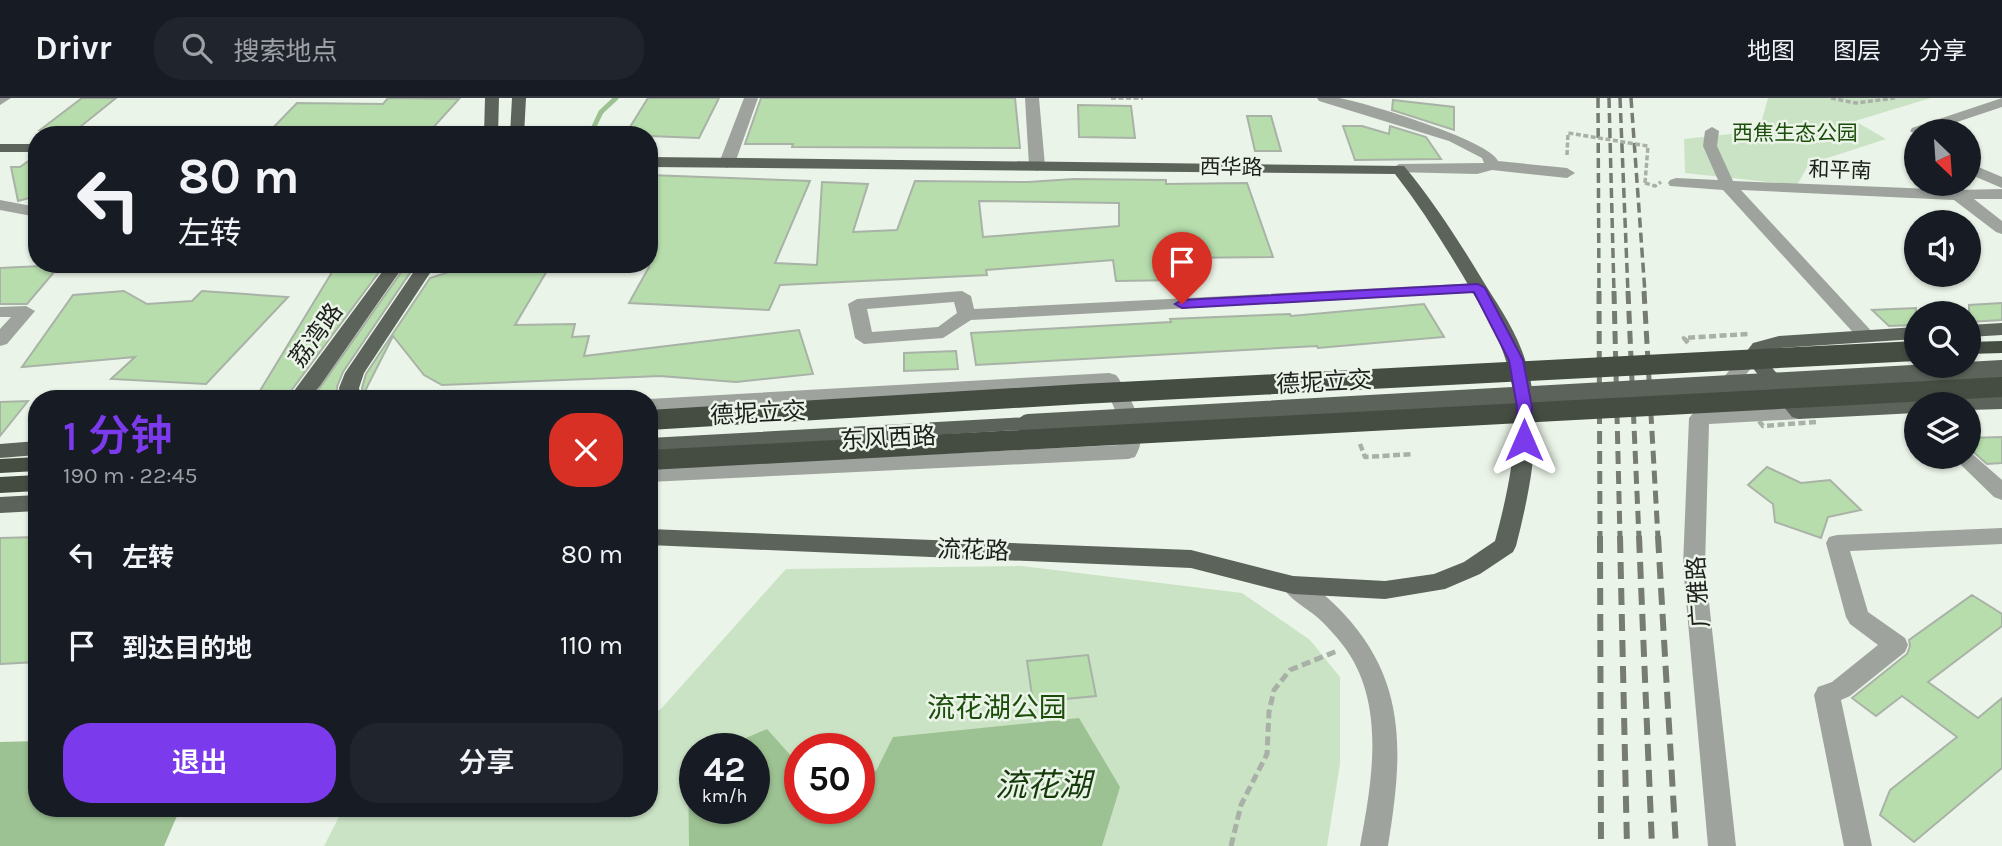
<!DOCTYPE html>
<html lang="zh">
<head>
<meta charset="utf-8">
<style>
  body { margin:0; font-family:Karla,"Noto Sans SC",sans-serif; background:#20242c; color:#f1f3f6; height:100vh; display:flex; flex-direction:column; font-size:26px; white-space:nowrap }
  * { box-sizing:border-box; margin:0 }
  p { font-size:23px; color:#9ea1a6 }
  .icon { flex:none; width:38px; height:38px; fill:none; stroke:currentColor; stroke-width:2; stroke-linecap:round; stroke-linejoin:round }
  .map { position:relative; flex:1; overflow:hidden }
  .details { position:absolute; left:28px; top:292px; width:630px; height:427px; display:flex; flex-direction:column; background:#171b24; border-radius:28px; box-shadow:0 2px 5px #0004 }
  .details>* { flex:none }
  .banner { position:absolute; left:28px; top:28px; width:630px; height:147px; border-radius:28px; box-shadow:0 2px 5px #0004; background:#171b24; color:#f1f3f6; overflow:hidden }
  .needle { width:46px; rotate:155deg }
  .tools { position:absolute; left:1904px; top:21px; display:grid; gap:14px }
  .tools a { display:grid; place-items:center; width:77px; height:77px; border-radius:50%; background:#171b24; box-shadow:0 2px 5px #0004; font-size:35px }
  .speed { position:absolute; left:679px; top:635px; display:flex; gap:14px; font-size:35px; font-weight:700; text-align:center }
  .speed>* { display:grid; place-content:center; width:91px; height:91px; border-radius:50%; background:#171b24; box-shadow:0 2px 5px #0004; line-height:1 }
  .speed small { font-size:18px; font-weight:400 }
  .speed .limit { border:10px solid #d22; background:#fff; color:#111 }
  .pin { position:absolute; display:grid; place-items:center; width:60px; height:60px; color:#fff; margin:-72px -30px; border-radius:50% 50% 50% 0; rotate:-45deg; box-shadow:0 0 7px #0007 }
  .pin .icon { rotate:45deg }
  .me { position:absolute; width:77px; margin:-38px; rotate:0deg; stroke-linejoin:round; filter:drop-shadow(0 0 5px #0008) }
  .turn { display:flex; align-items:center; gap:24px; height:147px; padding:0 35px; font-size:32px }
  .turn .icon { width:91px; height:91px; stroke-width:2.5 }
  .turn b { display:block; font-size:49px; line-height:60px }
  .round { display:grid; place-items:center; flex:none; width:74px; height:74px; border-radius:28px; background:#20242c }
  .overview { display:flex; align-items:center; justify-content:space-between; height:119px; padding:0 35px }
  h1 { font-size:42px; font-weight:600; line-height:52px; color:#7c3aed }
  .button { display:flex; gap:14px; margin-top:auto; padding:14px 35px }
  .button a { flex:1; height:80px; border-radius:28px; background:#7c3aed; color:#fff; font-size:28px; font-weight:600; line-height:80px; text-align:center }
  .button a+a { background:#20242c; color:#f1f3f6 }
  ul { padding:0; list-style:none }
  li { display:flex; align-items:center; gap:21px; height:91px; padding:0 35px }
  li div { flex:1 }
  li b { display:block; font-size:26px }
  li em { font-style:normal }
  header { display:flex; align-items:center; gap:42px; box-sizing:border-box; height:98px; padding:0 35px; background:#171b24; border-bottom:2px solid #363941 }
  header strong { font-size:33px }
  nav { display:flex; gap:38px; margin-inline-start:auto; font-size:24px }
  .search { width:490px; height:63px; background:#20242c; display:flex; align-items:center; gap:18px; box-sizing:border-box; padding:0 24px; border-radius:28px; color:#9ea1a6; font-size:26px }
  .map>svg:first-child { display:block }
  .green { fill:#cbe3c5; fill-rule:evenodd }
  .water { fill:#9cc192 }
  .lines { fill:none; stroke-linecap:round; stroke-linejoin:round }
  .stream { stroke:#9cc192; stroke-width:5 }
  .building { fill:#b7ddad; stroke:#a9b2a6; stroke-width:2; fill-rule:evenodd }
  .path-far2 { stroke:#a9b0a7; stroke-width:3.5; stroke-dasharray:5 2.5; stroke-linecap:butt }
  .path-far1 { stroke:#a9b0a7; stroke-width:4.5; stroke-dasharray:7 3.5; stroke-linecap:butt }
  .path { stroke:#a9b0a7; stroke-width:5; stroke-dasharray:9 4.5; stroke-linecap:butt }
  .minor { fill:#9fa39e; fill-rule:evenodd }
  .major { fill:#5c635a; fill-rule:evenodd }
  .highway { fill:#454d43; fill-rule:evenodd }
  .rail-far2 { stroke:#767c74; stroke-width:3.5; stroke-dasharray:10 5; stroke-linecap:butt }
  .rail-far1 { stroke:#767c74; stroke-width:5; stroke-dasharray:13 7; stroke-linecap:butt }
  .rail { stroke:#767c74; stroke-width:6; stroke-dasharray:17 9; stroke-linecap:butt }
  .path-bridge-far1 { stroke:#a9b0a7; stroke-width:3.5; stroke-dasharray:5 2.5; stroke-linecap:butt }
  .path-bridge { stroke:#a9b0a7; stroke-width:4.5; stroke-dasharray:7 3.5; stroke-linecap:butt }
  .major-bridge { stroke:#5c635a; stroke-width:20 }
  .highway-bridge { stroke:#454d43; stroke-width:20 }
  .route { fill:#7c3aed; stroke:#51269a; stroke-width:2 }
  .labels { text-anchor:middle; stroke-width:5; stroke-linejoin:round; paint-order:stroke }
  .far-park-label { font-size:21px; fill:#1c4d0b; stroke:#ebf4e8 }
  .far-street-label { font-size:21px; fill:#1c1f1b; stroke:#ebf4e8 }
  .street-label { font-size:24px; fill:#1c1f1b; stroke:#ebf4e8 }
  .near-park-label { font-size:28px; fill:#1c4d0b; stroke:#ebf4e8 }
  .near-water-label { font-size:32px; font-style:italic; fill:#163b0a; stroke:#ebf4e8 }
</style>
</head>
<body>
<header>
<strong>Drivr</strong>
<div class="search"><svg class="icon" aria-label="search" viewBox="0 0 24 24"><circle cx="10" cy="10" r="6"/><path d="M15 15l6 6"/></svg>搜索地点</div>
<nav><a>地图</a><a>图层</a><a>分享</a></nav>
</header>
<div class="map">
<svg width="2002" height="748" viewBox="0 0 2002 748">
  <rect width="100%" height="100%" fill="#ebf4e8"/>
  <path class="green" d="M1768,0h163l-76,23 31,18 -77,25 -12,21 -112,-12 -1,-34 75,-8z
    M1022,468l220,27 68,47 30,37v87l-13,82h-1003l19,-37 306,-1v-97l11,-1 126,-141zM695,651h59v59h-59zM800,651h59v59h-59z"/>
  <path class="water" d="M1079,620l41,69 -18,59h-413l-1,-83 7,-3v48h59v-59h-34l47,-20 33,37v42h59v-36l17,-1 17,-34z
    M37,643v67l143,1 -16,37h-164v-104z"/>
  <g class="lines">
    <path class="stream" d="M590,37l11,-23 15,-14"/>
  </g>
  <path class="building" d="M82,0h34l-41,33 -35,-1z
    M388,0l71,1 -28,31 -9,3 -155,1 30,-31 86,1z
    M648,0h71l-20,40 -74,-3z
    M761,0h254l5,50 -228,-1 1,-3h-48z
    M1393,2l61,7v23l-62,-20z
    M1078,7l53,1 4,32 -56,-1z
    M1247,18h24l10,35h-26z
    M1343,28h19l27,8 1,-8 36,11 15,22 -86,1z
    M37,57v41l-19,5 -7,-34h9z
    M649,77l161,6 -35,82 42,2 5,-83 46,2 -15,48 44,-2 18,-49 113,1 46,-3 92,1v4l81,-1 26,74 -97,1 5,22 -65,1 -3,-21 -127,10 1,5 -207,10 -11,25 -140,-7 20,-36zM979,103l140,2v23l-136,11z
    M337,166h48l-100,135h-30z
    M407,166h9l-73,108 -6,15 1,12h-26z
    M474,166h77l-36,61 60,-1 -3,13 17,-1 -5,20 215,-26 14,44 -77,8 -76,-6 -218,9 -18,-10 -31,-39 -30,59 -1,-7 4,-14 64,-96z
    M60,167l-33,39h-27v-36z
    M124,193l23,13 45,-3 10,-10 86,6 -82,87 -95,-5 24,-22 -113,10 51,-72z
    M2002,205v17l-33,2v-17z
    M1424,206l20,33 -126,11 -1,-2 -341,19 -5,-32 200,-11 -1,-3 120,-5 1,2z
    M1916,210v17l-27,1 -17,-16z
    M956,253l2,18 -54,2v-18z
    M28,303l-28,35v-34z
    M2002,339v26l-15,1 -18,-16v-10z
    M1767,369l34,16 29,-3 31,30 -33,7 -7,21 -46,-16 -2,-18 -25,-19z
    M37,439v125l-37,2v-126z
    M1972,497l30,19v12l-74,56 50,36 24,-20v70l-88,74 -34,-27 10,-25 67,-53 -55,-41 -26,20 -24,-18 55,-44 3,-8 -1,-6z
    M1088,557l8,41 -63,6 -6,-41z"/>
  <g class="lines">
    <path class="path-far2" d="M1111,0h32
      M1831,0l25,5 39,-5
      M1645,85l10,3 6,-4"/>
    <path class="path-far1" d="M1688,245l-4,-5 64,-4
      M1360,346l5,13 49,-3"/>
    <path class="path" d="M1231,748l10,-41 26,-51 2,-42 5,-22 16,-20 47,-19"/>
    <path class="minor" d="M0,0h11l-11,7z
      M744,0h14l-23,65 -8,5 -5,-2 -3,-3z
      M1025,0h14l6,68 -8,5 -8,-5z
      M1317,0c7,0 15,0 22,0 25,4 152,43 159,63l69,7 8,5 -8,5 -75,-8 -15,4 -83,-2 -3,-3 8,-5 85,-1 -2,-5 -33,-17 -130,-40z
      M2002,0v9l-72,24h-14v4l-6,-4 2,-3z
      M1712,29l7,4 -2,15 16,35 225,9 44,-1v10h-28l28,22v13l-6,-2 -42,-32 -213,-10 135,146 -9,6 -7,-2 -137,-150 -53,-4 -2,-3 2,-3 6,-2 42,2 -15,-34 2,-15z
      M1969,65l33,14v11l-33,-14z
      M0,102l37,7v10l-37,-7z
      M1478,185l6,1 3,4 -3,4 -513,28 -28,18 -79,6 -9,-6 -7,-34 9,-5 105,-8 9,5 3,13zM954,204l3,11 -19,14 -66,5 -5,-23z
      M26,208l9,5 -28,33 -7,2v-17l11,-12h-11v-10z
      M1752,252l9,6 -44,54 82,-5 7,2 3,5 -3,5 -7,2 -90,5 -4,142 31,280h-28l-25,-280 6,-148 56,-66z
      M1109,275l7,2 3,4c13,23 32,52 16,78l-7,2 -479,23v-14l470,-23c4,-22 -5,-40 -16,-59l-454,27v-14z
      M1969,353l33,29v20l-8,-3 -36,-35 -3,-5h14z
      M2002,430v16l-152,7 18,61 37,26 3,7 -3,7 -55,44 -9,4 31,146h-28l-30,-151 4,-8 14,-5 46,-37 -28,-21 -4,-7 -20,-74 3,-6 8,-2z
      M1293,478c19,6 38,24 51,38 65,70 58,144 44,232h-28c12,-65 27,-145 -18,-202 -7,-9 -16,-19 -25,-27 -12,-10 -28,-18 -36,-32l4,-6z"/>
    <path class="major" d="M485,0h14l-1,37h-14z
      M512,0h14l-2,37h-14z
      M0,46h37v8h-37z
      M649,59l755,9c29,35 53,72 76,110 15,25 32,48 42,75 24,63 10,132 -6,195l-3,6 -33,22 -35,15 -60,10 -92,-5 -102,-26 -542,-23v-16l542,21 102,26 92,5 49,-7 30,-12 31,-21c16,-60 31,-128 8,-189 -9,-27 -26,-51 -40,-76 -21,-35 -43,-70 -68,-102l-746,-7z
      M388,166h17l-85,122 -11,13h-21z
      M419,166h17l-72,109 -5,15 2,11h-20l-2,-11 6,-15z
      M2002,225v12l-33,2v-12z
      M1916,229v12l-137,9 -12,3 -5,5 42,49 112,-6 7,2 2,3h-9v9l-117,6 -7,-2 -49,-61 10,-13 26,-7z
      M2002,297v14l-33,1v-6h-27l3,-5 7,-2z
      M1028,319l7,2 3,5 -3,5 -386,23v-14z
      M37,343v14l-37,3v-14z
      M37,397v16l-37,2v-16z"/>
    <path class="highway" d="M2002,243v12l-33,1v-12z
      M37,359v14l-37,2v-14z
      M37,377v16l-37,2v-16z"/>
    <path class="rail-far2" d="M1598,0l1,195
      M1609,0l5,195
      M1620,0l8,195
      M1631,0l14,195"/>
    <path class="rail-far1" d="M1599,193l1,247
      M1614,193l6,247
      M1628,193l11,247
      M1644,193l14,247"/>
    <path class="rail" d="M1600,438l1,310
      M1620,438l7,310
      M1639,438l13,310
      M1658,438l18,310"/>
    <path class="path-bridge-far1" d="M1567,57l1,-22 80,13 -3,37"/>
    <path class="path-bridge" d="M1759,323l4,5 53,-4"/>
    <path class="major-bridge" d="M1028,326l974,-54"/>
    <path class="highway-bridge" d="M649,322l432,-26 835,-43
      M649,362l1353,-73"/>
  </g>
  <path class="route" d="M1478,186l7,4 38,72 9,47 -3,37 -5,1 -8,-5 1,-33 -8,-47 -35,-68 -292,16 -7,-4 7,-4z"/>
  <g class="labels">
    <g class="far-park-label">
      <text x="1795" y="42">西焦生态公园</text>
    </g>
    <g class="far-street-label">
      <text transform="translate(1231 69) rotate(1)" y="7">西华路</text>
      <text transform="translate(1840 72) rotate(2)" y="7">和平南</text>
    </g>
    <g class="street-label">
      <text transform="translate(316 237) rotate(-54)" y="8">荔湾路</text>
      <text transform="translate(1324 284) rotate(-3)" y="8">德坭立交</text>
      <text transform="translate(758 315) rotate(-3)" y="8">德坭立交</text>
      <text transform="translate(888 340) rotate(-3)" y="8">东风西路</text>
      <text transform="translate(973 452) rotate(2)" y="8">流花路</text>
      <text transform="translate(1698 494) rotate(-94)" y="8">广雅路</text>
    </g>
    <g class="near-park-label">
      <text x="997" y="619">流花湖公园</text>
    </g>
    <g class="near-water-label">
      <text x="1043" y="698">流花湖</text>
    </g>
  </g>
</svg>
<div class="tools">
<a><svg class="needle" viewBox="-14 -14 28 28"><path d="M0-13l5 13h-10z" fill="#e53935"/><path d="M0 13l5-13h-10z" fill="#9ea1a6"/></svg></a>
<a><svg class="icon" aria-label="sound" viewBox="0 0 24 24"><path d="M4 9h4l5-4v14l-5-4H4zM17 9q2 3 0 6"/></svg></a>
<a><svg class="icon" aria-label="search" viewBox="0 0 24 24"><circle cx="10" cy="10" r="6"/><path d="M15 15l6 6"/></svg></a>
<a><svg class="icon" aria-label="layers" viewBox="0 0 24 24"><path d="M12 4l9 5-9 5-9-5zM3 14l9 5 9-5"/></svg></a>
</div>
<div class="speed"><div>42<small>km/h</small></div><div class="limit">50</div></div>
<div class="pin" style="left:1182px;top:206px;background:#d93025"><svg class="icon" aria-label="arrive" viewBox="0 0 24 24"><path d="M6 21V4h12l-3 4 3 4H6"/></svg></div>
<svg class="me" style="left:1524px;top:342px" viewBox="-20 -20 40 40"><path d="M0-17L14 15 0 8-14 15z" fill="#7c3aed" stroke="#fff" stroke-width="4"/></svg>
<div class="banner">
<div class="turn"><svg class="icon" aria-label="left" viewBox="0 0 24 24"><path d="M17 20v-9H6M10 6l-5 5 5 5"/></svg><div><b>80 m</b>左转</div></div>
</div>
<section class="details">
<div class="overview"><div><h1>1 分钟</h1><p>190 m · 22:45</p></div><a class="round" style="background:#d93025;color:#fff"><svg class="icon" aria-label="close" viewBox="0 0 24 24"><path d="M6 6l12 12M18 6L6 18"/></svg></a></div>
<ul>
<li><svg class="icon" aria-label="left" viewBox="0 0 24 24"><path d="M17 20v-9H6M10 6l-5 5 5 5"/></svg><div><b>左转</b></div><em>80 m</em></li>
<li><svg class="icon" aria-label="arrive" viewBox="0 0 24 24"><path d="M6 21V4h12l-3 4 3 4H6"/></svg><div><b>到达目的地</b></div><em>110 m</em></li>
</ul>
<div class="button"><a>退出</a><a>分享</a></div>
</section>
</div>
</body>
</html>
